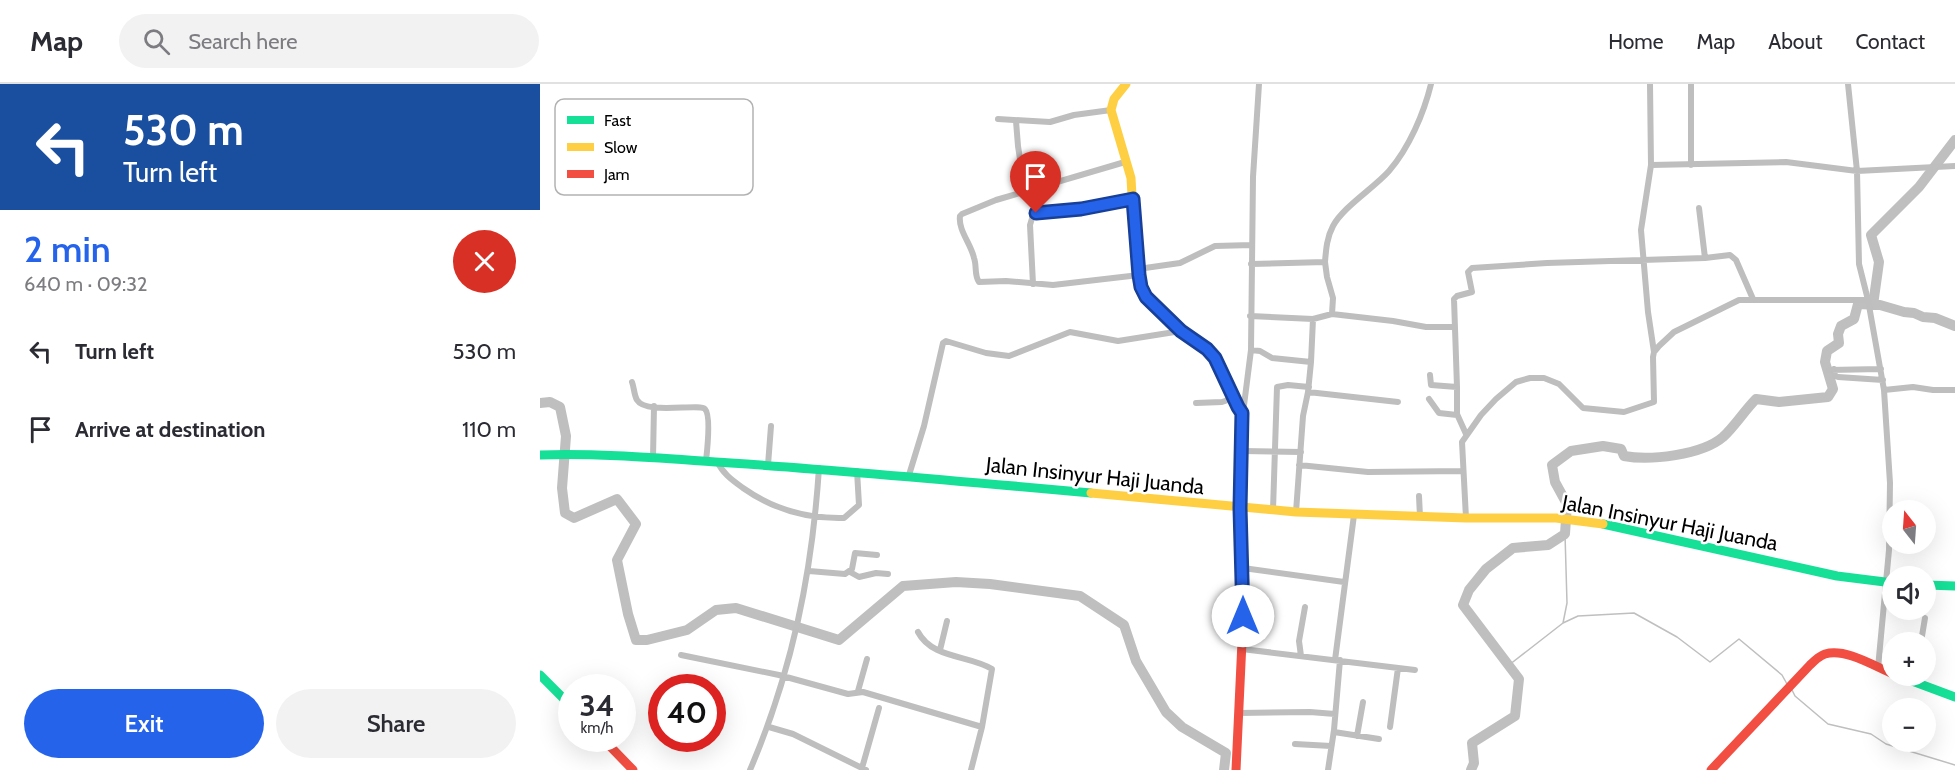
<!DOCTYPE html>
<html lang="en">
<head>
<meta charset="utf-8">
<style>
  body { margin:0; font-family:Cabin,sans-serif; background:#f2f2f3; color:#2b2b33; height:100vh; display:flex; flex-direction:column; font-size:22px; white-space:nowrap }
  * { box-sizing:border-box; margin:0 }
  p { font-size:20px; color:#7c7c81 }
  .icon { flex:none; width:33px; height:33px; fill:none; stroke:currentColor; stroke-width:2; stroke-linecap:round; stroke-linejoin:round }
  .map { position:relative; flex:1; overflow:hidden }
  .sheet { display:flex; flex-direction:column; background:#fff; width:540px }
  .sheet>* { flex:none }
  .guide { background:#1a4fa0; color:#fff; overflow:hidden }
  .needle { width:39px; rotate:343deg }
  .fabs { position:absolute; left:1342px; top:416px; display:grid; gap:12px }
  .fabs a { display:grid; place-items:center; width:54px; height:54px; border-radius:50%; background:#fff; box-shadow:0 6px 24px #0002; font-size:30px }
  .speed { position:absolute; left:18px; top:590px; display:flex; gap:12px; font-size:30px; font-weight:700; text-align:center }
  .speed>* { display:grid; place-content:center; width:78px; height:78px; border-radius:50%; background:#fff; box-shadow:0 6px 24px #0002; line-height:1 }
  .speed small { font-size:15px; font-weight:400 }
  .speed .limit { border:9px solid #d22; background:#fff; color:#111 }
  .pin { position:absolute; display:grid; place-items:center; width:51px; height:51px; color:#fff; margin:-62px -26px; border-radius:50% 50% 50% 0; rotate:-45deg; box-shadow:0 0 6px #0007 }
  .pin .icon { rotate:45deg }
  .me { position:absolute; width:66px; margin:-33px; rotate:0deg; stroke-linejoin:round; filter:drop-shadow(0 0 4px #0008) }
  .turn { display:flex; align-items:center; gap:21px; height:126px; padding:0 24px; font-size:27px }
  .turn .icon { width:78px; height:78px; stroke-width:2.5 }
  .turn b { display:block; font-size:42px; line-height:51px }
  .round { display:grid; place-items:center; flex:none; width:63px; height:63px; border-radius:32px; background:#f2f2f3 }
  .head { display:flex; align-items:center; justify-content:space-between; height:102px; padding:0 24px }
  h1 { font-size:36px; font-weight:600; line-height:45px; color:#2563eb }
  .cta { display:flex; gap:12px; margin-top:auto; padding:12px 24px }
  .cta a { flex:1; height:69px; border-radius:36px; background:#2563eb; color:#fff; font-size:24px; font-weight:600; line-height:69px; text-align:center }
  .cta a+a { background:#f2f2f3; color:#2b2b33 }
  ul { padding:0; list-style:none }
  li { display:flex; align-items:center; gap:18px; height:78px; padding:0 24px }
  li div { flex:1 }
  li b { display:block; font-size:22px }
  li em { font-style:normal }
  header { display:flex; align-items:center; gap:36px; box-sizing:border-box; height:84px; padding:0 30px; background:#fff; border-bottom:2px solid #e1e1e2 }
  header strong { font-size:28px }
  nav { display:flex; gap:33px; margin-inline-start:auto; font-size:21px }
  .search { width:420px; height:54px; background:#f2f2f3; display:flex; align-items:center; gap:15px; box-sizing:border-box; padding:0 21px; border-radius:33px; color:#7c7c81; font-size:22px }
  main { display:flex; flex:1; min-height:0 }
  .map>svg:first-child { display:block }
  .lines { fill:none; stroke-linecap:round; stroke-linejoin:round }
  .stream { stroke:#bfbfbf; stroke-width:1.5 }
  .river { stroke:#bfbfbf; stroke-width:10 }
  .street { stroke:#bebebe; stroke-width:6 }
  .fast { stroke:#16e098; stroke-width:9 }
  .slow { stroke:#ffcf43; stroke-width:9 }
  .jam { stroke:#f24e42; stroke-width:9 }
  .route-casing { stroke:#184099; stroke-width:15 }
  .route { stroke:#2563eb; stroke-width:10 }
  .labels { text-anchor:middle; stroke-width:5; stroke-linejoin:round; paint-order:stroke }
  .street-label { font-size:21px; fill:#000; stroke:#fff }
  .key { fill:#fff; stroke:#b2b2b2; stroke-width:1.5 }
  .key-label { font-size:16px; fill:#000 }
</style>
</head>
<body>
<header>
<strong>Map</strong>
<div class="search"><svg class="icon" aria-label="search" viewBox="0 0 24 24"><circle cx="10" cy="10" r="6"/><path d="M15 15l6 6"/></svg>Search here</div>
<nav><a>Home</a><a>Map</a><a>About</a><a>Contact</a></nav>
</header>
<main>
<section class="sheet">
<div class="guide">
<div class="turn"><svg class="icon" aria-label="left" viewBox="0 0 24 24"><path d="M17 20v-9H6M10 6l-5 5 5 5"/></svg><div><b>530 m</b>Turn left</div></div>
</div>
<div class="head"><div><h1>2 min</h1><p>640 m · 09:32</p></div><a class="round" style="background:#d93025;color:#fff"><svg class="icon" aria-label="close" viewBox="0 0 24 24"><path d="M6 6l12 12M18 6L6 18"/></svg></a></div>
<ul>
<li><svg class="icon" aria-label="left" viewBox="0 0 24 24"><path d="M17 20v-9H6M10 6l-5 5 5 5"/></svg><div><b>Turn left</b></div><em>530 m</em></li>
<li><svg class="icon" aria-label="arrive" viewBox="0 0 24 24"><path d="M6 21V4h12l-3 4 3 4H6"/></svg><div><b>Arrive at destination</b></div><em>110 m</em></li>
</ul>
<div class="cta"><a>Exit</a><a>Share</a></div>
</section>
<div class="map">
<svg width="1415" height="686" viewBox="0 0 1415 686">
  <rect width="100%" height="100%" fill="#fff"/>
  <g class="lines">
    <path class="stream" d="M1023,539l4,-20 -2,-69
      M969,581l54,-42 15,-7 56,-3 43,24 33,25 29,-23 43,36 5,9
      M1252,606l3,6 33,28 43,10 15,10 69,21"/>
    <path class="river" d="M1333,221l6,-43 -8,-27 48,-48 36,-47
      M0,319l10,-1 10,5 6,29 -4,52 3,25 9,5 43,-19 19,25 -19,36 11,54 8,26h11l40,-10 29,-20 20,-2 103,32 64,-54 53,-4 34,2 90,12 44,29 12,36 30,51 16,15 44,26 -2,17
      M931,686l3,-7 -2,-20 43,-27 4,-37 -56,-74 6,-15 17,-21 27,-21 35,-3 17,-11 2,-30 -12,-22 -3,-17 19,-14 32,-5 18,3 3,7c26,5 78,-1 99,-19 11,-10 22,-27 33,-38l23,3 49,-5 5,-8 -8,-27 2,-11 12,-8 -1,-9 3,-8 13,-7 4,-15 22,1 24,7 10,1 9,4 12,1 20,8"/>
    <path class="street" d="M1110,0l1,81 -10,65 7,82 6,40
      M1308,0l9,87 2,93 9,36 16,90 6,93 -1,67 -11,118
      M458,35l52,3 24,-7 37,-5
      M476,37l2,25 7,46
      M585,78l-129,38 -34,14 -2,2c-2,14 11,28 14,42 3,8 0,17 5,24l27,-1 47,4 86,-10
      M1111,81l135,-3 71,9 98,-5
      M1151,81v-81
      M1159,124l6,50
      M785,178c1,-13 2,-25 8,-36 10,-19 41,-38 56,-55 20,-23 35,-58 42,-87
      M711,180l74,-2 2,15 6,21 -1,16
      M598,185l42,-6 35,-17 37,-1
      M493,200l-3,-59 3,-10 10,-3 38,-3 52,-10
      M710,232l63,3 19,-5 61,7 33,6h29
      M711,266l9,1 12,7 39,4
      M1294,285l1,7 3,1 45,3
      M1289,286l52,-1
      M890,291l1,10 26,2v27l9,20
      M92,298c2,5 2,13 5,18 9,15 62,3 68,9 6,6 2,43 1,52
      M917,303l-3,-88 3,-3 15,-4 -4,-20 4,-4 75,-5 158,-5 25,-3 6,5 17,39
      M1344,306l29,-3 20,3h22
      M768,308l90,10
      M889,315l10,14 18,2
      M656,319l26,-1 12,-4
      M703,329l8,-63 2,-173 6,-93
      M703,367l58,1
      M113,374l1,-52
      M177,377c6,13 15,19 26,27 30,21 64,31 101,30l15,-13 -2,-34
      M228,381l3,-39
      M759,381l69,7 95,-1
      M369,391l15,-49 19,-83 3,-2 40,12 23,3 61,-24 48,9 63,-10
      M879,412l1,21
      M733,426l4,-123 11,-2 21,2
      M756,428l7,-96 5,-24 3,-30 2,-43
      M926,434l-4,-76 19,-27 15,-16 20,-17 14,-4h14l15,6 24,24 41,4 30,-10 -1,-45 1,-5 5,-6 15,-14 65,-32h129
      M703,484l101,14
      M269,487l36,3 7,-5 3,-16 22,2
      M310,488l9,5 17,-4 12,1
      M378,548c14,27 52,23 74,37l-10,58 -11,43
      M1381,558l4,-24
      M702,565l173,21
      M400,566l7,-29
      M141,571l98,20 69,19 15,-2 119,35
      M761,572l-2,-15 6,-34
      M795,576l19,-145
      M318,607l9,-32
      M699,629l71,-1 25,2
      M229,643l24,7 73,36
      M850,643l8,-59
      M794,648l45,7
      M817,652l6,-34
      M755,660l36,2
      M322,684l17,-60
      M210,686c42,-98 62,-196 69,-302
      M788,686l6,-40 6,-70"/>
    <path class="fast" d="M0,371c64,-2 128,4 191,8 120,8 240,19 360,30
      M1063,440l234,52 56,7
      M1386,501l29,1
      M0,591l32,32
      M1356,591l59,22"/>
    <path class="slow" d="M586,0l-12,15 -3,11 20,68 4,71 6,38 5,10 13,14 57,47 26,55 -1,67
      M551,409l205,19 170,6h90l47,6"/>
    <path class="jam" d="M62,654l31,32
      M696,686l8,-171 -3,-119
      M1171,686l99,-105c4,-4 9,-9 15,-11 21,-6 49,12 68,20"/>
  </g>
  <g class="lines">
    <g class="route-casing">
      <path id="route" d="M496,129l45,-4 52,-10 6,76 2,12 5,10 35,34 26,18 8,9 23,49 4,6 -2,95 3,108"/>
    </g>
    <use href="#route" class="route"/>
  </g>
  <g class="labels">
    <g class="street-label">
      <text transform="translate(555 392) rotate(6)" y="7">Jalan Insinyur Haji Juanda</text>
      <text transform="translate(1130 439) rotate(11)" y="7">Jalan Insinyur Haji Juanda</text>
    </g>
  </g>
  <rect x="15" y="15" width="198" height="96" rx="9" class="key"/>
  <rect x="27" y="32" width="27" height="8" fill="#16e098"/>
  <rect x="27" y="59" width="27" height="8" fill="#ffcf43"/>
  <rect x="27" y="86" width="27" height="8" fill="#f24e42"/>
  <g class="key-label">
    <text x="64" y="42">Fast</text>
    <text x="64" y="69">Slow</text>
    <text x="64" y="96">Jam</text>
  </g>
</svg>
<div class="fabs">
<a><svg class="needle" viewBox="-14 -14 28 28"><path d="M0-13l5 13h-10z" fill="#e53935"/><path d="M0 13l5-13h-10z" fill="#7c7c81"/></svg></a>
<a><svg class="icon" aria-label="sound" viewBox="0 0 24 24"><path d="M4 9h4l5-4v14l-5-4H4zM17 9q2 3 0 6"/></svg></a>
<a>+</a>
<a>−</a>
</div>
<div class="speed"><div>34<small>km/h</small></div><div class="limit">40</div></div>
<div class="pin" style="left:496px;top:129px;background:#d93025"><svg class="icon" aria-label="arrive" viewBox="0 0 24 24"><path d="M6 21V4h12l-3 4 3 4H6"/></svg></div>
<svg class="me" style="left:703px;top:532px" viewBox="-20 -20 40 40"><circle r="19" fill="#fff"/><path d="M0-13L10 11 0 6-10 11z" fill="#2563eb"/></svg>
</div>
</main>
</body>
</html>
